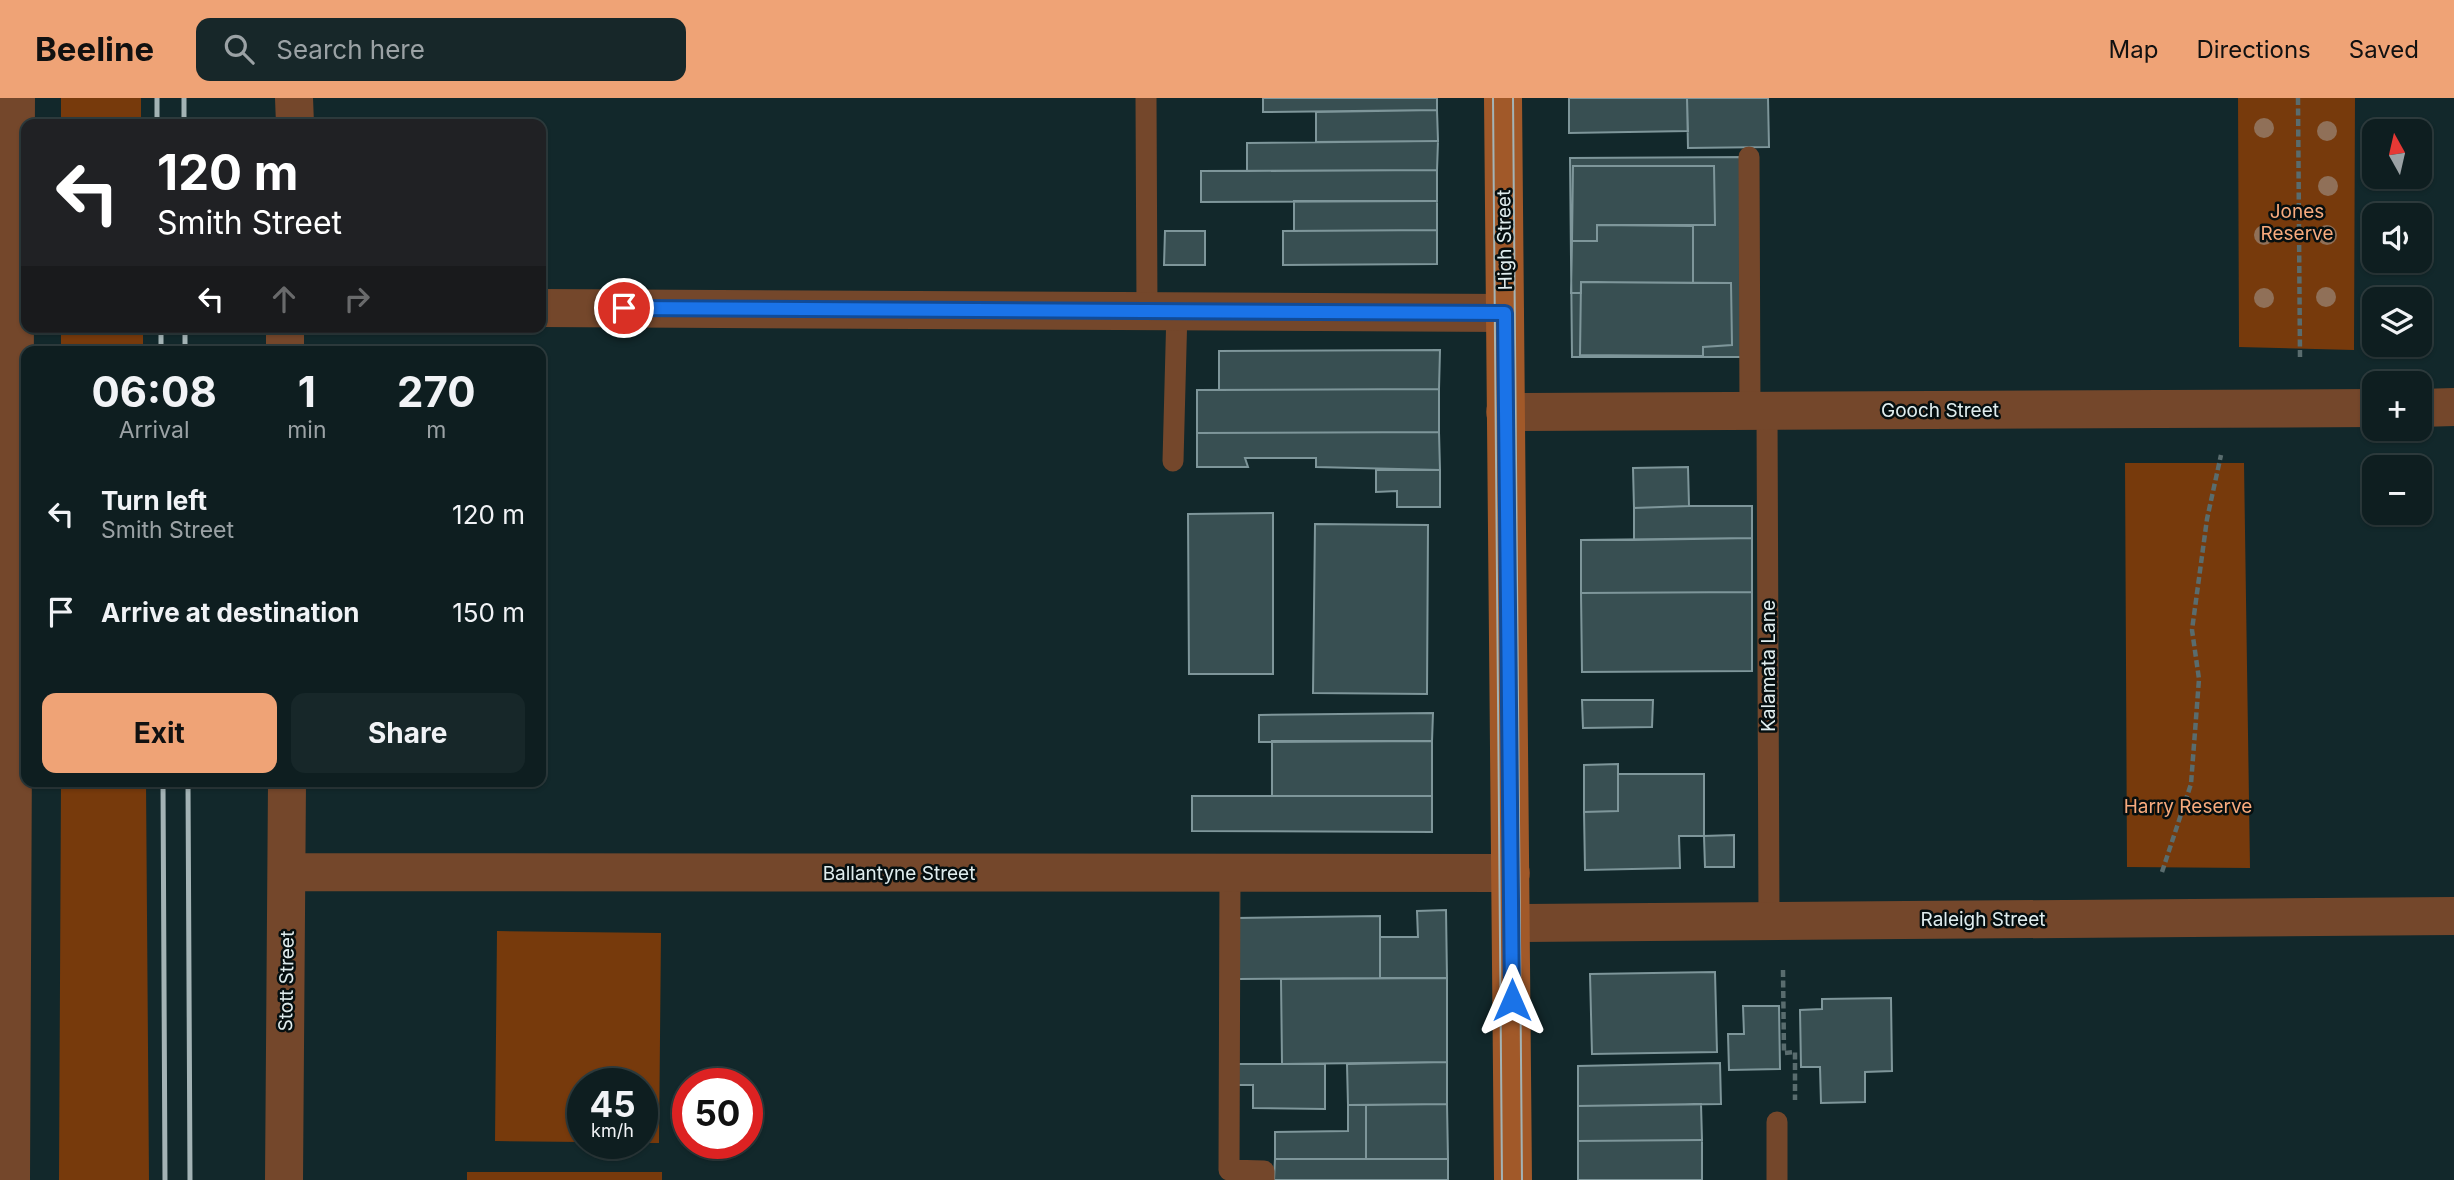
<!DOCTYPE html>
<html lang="en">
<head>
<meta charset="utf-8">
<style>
  body { margin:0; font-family:Inter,sans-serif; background:#172729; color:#f1f3f6; height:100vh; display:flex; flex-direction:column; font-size:26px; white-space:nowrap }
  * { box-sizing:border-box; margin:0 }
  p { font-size:23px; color:#9ba2a5 }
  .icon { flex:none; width:38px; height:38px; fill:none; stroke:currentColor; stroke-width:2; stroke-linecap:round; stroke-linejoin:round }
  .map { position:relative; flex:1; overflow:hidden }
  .drawer { position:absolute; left:21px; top:248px; width:525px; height:441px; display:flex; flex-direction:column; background:#0e1e20; border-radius:14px; box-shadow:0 2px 5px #0004,0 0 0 2px #2e3c3e }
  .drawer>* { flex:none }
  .banner { position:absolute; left:21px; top:21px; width:525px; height:214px; border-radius:14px; box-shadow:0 2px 5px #0004,0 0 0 2px #2e3c3e; background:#202124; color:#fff; overflow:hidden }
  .needle { width:46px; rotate:352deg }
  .tools { position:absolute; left:2362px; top:21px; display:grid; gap:14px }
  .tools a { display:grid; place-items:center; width:70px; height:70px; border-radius:14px; background:#0e1e20; box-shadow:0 2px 5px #0004,0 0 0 2px #2e3c3e; font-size:35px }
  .speed { position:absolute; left:567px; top:970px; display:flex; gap:14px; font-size:35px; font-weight:700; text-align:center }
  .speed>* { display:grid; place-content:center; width:91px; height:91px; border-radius:50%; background:#0e1e20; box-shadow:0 2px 5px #0004,0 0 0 2px #2e3c3e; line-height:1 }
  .speed small { font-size:18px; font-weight:400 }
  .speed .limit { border:10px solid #d22; background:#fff; color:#111 }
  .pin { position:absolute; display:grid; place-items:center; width:60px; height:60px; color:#fff; margin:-30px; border:4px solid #fff; border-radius:50%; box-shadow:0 2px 7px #0007 }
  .me { position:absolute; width:77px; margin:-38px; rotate:0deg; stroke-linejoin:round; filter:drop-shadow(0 0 5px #0008) }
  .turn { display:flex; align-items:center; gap:24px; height:147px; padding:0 21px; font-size:32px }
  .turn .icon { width:91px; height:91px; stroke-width:2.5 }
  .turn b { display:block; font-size:49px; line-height:60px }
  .lanes { display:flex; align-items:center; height:66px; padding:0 21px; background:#0003; justify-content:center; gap:35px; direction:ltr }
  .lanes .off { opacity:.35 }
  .eta { display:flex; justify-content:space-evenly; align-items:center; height:119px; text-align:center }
  .eta b { font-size:42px; font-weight:700; line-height:49px }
  .button { display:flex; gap:14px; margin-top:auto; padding:14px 21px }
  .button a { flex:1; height:80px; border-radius:14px; background:#efa376; color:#111; font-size:28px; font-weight:700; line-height:80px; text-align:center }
  .button a+a { background:#172729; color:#f1f3f6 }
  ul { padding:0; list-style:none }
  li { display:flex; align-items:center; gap:21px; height:98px; padding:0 21px }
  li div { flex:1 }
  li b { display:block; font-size:26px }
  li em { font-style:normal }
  header { display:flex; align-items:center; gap:42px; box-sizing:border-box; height:98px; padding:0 35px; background:#efa376; color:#111 }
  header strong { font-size:33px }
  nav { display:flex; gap:38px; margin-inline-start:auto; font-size:24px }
  .search { width:490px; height:63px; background:#172729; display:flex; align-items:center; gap:18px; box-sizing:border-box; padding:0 24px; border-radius:14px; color:#9ba2a5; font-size:26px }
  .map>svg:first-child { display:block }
  .green { fill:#773a0c }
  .building { fill:#384f52; stroke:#7e969a; stroke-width:2 }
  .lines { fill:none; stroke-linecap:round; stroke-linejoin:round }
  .path { stroke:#596c6e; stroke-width:4.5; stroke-dasharray:7 3.5; stroke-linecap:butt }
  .lane { stroke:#74472b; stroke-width:21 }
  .street { stroke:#74472b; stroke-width:38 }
  .secondary { stroke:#a15929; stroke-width:38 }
  .tram { stroke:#a3b3b5; stroke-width:2 }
  .rail { stroke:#a3b3b5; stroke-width:5 }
  .tree { fill:#907058 }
  .route-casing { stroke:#114b97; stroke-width:18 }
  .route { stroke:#1a73e8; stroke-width:12 }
  .labels { text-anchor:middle; stroke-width:5; stroke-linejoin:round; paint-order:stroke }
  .park-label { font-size:19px; fill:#f7aa7d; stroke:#060f10 }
  .street-label { font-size:19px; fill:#e0edee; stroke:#060f10 }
</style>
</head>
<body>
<header>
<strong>Beeline</strong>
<div class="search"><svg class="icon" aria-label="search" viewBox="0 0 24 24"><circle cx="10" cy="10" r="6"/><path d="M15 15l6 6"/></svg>Search here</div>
<nav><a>Map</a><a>Directions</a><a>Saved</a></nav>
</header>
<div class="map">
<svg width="2454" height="1082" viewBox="0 0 2454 1082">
  <rect width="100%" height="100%" fill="#12282b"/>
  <path class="green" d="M61,0h80v26h-80z
    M2238,0h117l-1,252 -115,-3z
    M61,229h82v25h-82z
    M2125,365h119l6,405 -123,-1z
    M61,684h85l3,398h-90z
    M497,833l164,2 -2,210h-17v-60h-59v59l-88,-1z
    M467,1074h195v8h-195z"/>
  <path class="building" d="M1263,0h174v12l-174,2z
    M1569,0h118l1,33 -119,2z
    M1687,0h81l1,49 -81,1z
    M1437,12l1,31 -122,1v-30z
    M1438,43l-1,29 -190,1v-28z
    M1749,59v200h-177l-2,-199z
    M1573,68h141l1,59h-118v16h-25z
    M1437,72v31l-236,1v-31z
    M1294,103h143v29l-143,1z
    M1597,127l96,1v57l-112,-1v11h-10l1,-52h25z
    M1437,132v34l-154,1v-34z
    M1165,133h40v34h-41z
    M1581,184l150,1 1,62 -29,2v9l-123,-1z
    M1440,252l-1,39 -220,1v-39z
    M1439,291v43l-242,1v-43z
    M1439,334l1,38 -124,-3v-9h-71l3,9h-51v-34z
    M1688,369l1,39 -55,2 -1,-40z
    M1376,372h64v37h-43v-16l-21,1z
    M1689,408h63v32l-118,2v-32z
    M1273,415v161h-84l-1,-160z
    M1315,426l113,1 -1,169 -114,-1z
    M1752,440v54l-171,1v-53z
    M1752,494v79l-170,1 -1,-79z
    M1582,602h71l-1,27 -69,1z
    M1433,615l-1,28 -173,1v-27z
    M1272,643h160v55h-160z
    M1618,666v47l-34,1v-47z
    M1618,676h86v62h-25l1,32 -95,2 -1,-58 34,-1z
    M1192,698h240v36l-240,-1z
    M1734,737v32h-29l-1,-31z
    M1446,812l1,68h-67v-41h38l-1,-26z
    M1380,818v62l-142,1 -1,-61z
    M1715,874l2,80 -125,2 -2,-80z
    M1447,880v84l-165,2 -1,-85z
    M1891,900l1,73 -27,1v30l-44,1 -1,-36h-19l-1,-57 22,-1v-10z
    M1743,908h36l1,63 -51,1 -1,-36h16z
    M1447,964v42l-99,1 -1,-41z
    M1720,965l1,41 -143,2v-40z
    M1236,966h89v45l-72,-1v-23h-17z
    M1447,1006l1,55h-82v-54z
    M1701,1006l1,36 -124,1v-35z
    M1348,1007h18v54h-91v-27l73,-1z
    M1702,1042v40h-124v-39z
    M1275,1061h173v21h-174z"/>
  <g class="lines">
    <path class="path" d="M2298,0l2,259
      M2162,774l29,-88 8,-105 -7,-49 15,-111 14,-64
      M1783,872l1,83 11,-1v48"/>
    <path class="lane" d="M1146,0l1,212
      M1749,59l1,254
      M1767,313l2,510
      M1173,363l4,-151
      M1230,774l-1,298 35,1v9
      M1777,1024v58"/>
    <path class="street" d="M294,0l1,26
      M541,210l964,5
      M285,229v25
      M2420,310l34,-1
      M1505,314l870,-4
      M287,774l1224,1
      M1511,825l943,-7
      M11,1082l5,-1082
      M284,1082l3,-398"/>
    <path class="secondary" d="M1503,0l10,1082"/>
    <path class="tram" d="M1493,0l9,1082
      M1513,0l9,1082"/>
    <path class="rail" d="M157,0v26
      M184,0v26
      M161,229v25
      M185,229v25
      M163,684l2,398
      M188,684l2,398"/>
  </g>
  <g class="tree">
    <circle cx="2264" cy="30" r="10"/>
    <circle cx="2327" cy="33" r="10"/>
    <circle cx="2328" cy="88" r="10"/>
    <circle cx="2264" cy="137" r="10"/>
    <circle cx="2327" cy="137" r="10"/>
    <circle cx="2326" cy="199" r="10"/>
    <circle cx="2264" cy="200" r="10"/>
  </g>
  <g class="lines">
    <g class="route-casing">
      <path id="route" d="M624,210l881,5 7,687"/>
    </g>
    <use href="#route" class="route"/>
  </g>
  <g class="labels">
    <g class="park-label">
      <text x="2297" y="120">Jones<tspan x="2297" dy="22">Reserve</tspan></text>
      <text x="2188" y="715">Harry Reserve</text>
    </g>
    <g class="street-label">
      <text transform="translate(1504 142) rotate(-91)" y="7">High Street</text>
      <text x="1940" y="319">Gooch Street</text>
      <text transform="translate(1768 568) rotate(-90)" y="7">Kalamata Lane</text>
      <text x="899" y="782">Ballantyne Street</text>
      <text x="1983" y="828">Raleigh Street</text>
      <text transform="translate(286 883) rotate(-89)" y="7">Stott Street</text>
    </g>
  </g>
</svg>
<div class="tools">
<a><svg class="needle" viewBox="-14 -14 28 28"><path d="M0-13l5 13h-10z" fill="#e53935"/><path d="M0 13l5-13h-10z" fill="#9ba2a5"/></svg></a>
<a><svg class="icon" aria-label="sound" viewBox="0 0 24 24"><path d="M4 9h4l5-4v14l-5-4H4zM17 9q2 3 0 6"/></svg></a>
<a><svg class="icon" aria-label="layers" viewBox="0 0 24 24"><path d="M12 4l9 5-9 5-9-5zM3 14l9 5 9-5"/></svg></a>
<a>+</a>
<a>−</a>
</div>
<div class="speed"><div>45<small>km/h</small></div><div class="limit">50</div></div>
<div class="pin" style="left:624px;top:210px;background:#d93025"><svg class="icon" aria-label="arrive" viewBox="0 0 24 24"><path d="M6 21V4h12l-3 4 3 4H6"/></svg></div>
<svg class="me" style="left:1512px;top:902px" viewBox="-20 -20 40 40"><path d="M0-17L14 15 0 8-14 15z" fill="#1a73e8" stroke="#fff" stroke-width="4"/></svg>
<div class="banner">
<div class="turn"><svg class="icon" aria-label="left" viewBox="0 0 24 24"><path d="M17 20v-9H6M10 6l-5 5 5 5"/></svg><div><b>120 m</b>Smith Street</div></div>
<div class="lanes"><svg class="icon" aria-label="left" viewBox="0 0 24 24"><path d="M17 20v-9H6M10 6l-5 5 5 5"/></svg><svg class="icon off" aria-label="ahead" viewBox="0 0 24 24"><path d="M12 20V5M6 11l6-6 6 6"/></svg><svg class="icon off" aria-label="right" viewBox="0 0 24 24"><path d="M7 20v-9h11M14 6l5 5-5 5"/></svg></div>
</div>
<section class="drawer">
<div class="eta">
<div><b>06:08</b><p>Arrival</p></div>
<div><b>1</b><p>min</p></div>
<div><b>270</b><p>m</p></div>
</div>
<ul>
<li><svg class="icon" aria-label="left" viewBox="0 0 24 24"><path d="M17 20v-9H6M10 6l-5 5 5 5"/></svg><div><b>Turn left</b><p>Smith Street</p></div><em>120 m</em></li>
<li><svg class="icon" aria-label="arrive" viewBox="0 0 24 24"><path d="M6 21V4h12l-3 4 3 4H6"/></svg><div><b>Arrive at destination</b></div><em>150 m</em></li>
</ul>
<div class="button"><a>Exit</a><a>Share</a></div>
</section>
</div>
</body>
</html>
